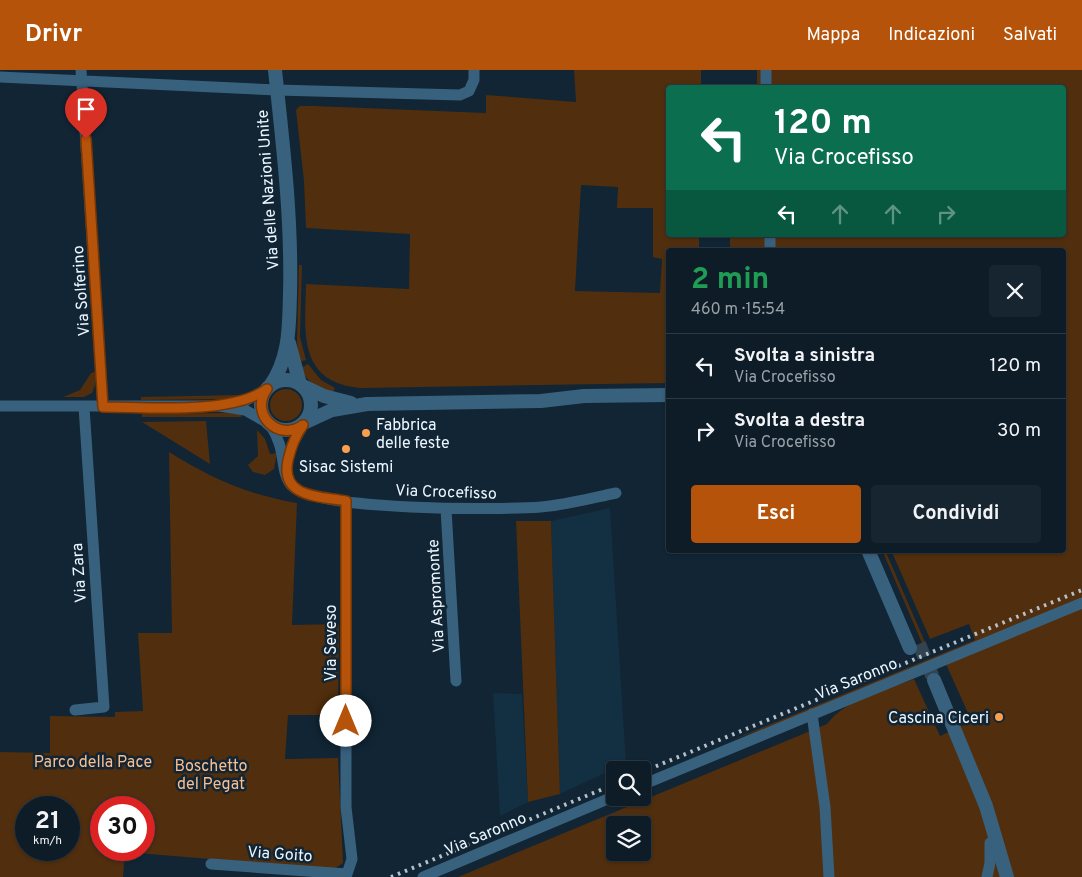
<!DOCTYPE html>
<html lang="it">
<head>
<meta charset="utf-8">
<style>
  body { margin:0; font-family:Overpass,sans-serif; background:#16252f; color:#f1f3f6; height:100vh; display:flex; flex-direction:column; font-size:19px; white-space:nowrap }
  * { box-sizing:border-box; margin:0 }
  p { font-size:16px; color:#9aa1a7 }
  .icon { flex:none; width:28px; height:28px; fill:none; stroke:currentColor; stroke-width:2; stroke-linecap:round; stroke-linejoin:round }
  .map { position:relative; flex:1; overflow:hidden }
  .sheet { position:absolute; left:666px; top:178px; width:400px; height:305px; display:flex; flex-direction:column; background:#0d1c27; border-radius:5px; box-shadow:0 1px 4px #0004,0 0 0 1px #2d3a44 }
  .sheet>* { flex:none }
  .banner { position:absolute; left:666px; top:15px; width:400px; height:152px; border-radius:5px; box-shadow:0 1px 4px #0004,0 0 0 1px #2d3a44; background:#0b6e4f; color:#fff; overflow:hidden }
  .controls { position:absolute; left:606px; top:691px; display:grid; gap:10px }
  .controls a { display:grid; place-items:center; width:45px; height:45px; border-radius:5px; background:#0d1c27; box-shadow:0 1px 4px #0004,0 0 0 1px #2d3a44; font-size:25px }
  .speed { position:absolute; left:15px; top:726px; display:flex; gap:10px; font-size:25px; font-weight:700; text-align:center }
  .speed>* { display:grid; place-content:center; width:65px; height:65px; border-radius:50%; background:#0d1c27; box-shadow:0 1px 4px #0004,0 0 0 1px #2d3a44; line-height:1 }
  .speed small { font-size:12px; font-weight:400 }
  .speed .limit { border:8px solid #d22; background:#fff; color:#111 }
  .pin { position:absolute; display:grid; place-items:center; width:42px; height:42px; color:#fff; margin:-51px -21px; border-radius:50% 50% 50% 0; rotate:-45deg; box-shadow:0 0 5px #0007 }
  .pin .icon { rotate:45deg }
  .me { position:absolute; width:55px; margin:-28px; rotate:0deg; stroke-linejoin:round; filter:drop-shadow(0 0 4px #0008) }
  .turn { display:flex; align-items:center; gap:18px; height:105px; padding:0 25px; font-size:22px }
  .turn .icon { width:65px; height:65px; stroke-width:2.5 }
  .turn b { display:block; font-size:35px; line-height:42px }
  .lanes { display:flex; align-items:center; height:48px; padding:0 25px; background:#0003; justify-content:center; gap:25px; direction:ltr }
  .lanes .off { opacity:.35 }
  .round { display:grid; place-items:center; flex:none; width:52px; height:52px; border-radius:5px; background:#16252f }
  .summary { display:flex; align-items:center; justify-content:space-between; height:85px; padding:0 25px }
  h1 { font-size:30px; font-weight:700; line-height:38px; color:#1e9e55 }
  .cta { display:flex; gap:10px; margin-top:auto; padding:10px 25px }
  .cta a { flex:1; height:58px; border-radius:5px; background:#b45309; color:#fff; font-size:20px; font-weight:700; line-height:58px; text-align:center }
  .cta a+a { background:#16252f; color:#f1f3f6 }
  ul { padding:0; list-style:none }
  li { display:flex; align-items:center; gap:15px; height:65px; padding:0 25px; border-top:1px solid #2d3a44 }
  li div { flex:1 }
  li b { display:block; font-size:19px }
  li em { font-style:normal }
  header { display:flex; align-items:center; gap:30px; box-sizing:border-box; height:70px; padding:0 25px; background:#b45309; color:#fff }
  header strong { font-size:24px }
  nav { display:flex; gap:28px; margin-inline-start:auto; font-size:18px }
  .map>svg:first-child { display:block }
  .built { fill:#132f42 }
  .green { fill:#512e0d; fill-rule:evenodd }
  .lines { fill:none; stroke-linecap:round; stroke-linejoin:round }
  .tertiary-tunnel { stroke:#324452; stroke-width:14; stroke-dasharray:14 7; stroke-linecap:butt }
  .minor { stroke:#38617e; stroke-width:11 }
  .tertiary { stroke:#38617e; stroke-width:14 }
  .rail { stroke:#b5c1cc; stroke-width:4; stroke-dasharray:2.5 5; stroke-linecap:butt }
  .route-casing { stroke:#753606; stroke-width:12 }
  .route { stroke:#b45309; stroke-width:9 }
  .poi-dot { fill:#fa9f4e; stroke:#112534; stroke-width:2 }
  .labels { text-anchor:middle; stroke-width:5; stroke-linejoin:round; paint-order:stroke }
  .street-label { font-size:16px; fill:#ecf6ff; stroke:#112534 }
  .poi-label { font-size:16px; fill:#ecf6ff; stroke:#112534; text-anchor:start }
  .park-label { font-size:16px; fill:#fabe8e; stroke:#112534 }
</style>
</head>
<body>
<header>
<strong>Drivr</strong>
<nav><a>Mappa</a><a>Indicazioni</a><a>Salvati</a></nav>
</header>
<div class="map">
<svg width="1082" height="807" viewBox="0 0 1082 807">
  <rect width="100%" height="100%" fill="#112534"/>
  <path class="built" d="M610,438l16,255 -66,31 -9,-273z
    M493,623l29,1 6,108 -28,14z"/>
  <path class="green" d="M574,0h127v17l-32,1v147h30v15h-30v133l-307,5c-65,-5 -57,-56 -56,-104l103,5 1,-55 -104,-6 -2,-47 -8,-71 4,-4h14l172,7v-18l90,7zM581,115l37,2 -1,21h36v49l9,2 -2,34 -85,-2z
    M757,0h325v807h-624l369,-153c19,-25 59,-34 87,-45l26,57 18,-8 -18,-50 21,48 4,-1 3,-12 -22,-49 -214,76 243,-100 -6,-16 -39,15 -39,-89h173v-300h-334v-15h334v-147l-307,-1zM615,755h27v27h-27z
    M299,195h3l-2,72 6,23 -7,2 -2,-20z
    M308,294l13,16 14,8 -3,6c-15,-7 -24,-10 -31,-26z
    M95,302v13l-3,8 -8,4h-21l17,-7 11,-17z
    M270 335a16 16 0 1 1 32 0a16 16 0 1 1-32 0Z
    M239,325l1,3 -10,1 -89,1v-3z
    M226,343l16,1 -1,3h-99v-3z
    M206,351l4,43 -68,-42z
    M257,360l8,9 5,15 7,-1 -3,16 -9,6 -12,-3 -5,-7 10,-9z
    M169,382c41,26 80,43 128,51l-5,122 47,-1 -1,91h-50l-3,44 53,-1 5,105 -9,6 -209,-17 -2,25h-123v-125l50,1v-37l65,1v-5l28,-1 -5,-78h34zM26,738h43v42h-43zM101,738h43v42h-43z
    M516,451h35l9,273 -32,8z
    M882,480h3l40,92 -3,1z"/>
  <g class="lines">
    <path class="tertiary-tunnel" d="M919,574l15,36"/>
    <path class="minor" d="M81,0l22,337
      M766,0v18
      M0,7l277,13 183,5 9,-4 5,-11v-10
      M770,165v15
      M228,335l17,-4 22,-12
      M0,336h219l26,4 23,13
      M271,356c3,5 6,11 8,17 5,13 3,33 13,43 23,25 210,24 249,21 25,-2 51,-9 75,-14
      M286,397l6,-22 11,-20
      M446,439l10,172
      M75,640l29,-3 -20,-300
      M812,644l13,93 4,70
      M642,715l440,-182
      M211,794l136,10 5,-15 -6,-52v-306
      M423,807l192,-81
      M987,807l3,-14v-20"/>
    <path class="tertiary" d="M289,273l11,41
      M261 335a25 25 0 1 1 50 0a25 25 0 1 1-50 0Z
      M270,316c20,-28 19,-60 20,-92 2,-75 -7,-149 -15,-224
      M303,316l21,10 27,7
      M306,352l26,-12 35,-6 174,-3 43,-5 85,-1
      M868,480l42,98
      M934,610l52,126 21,71"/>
    <path class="rail" d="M642,702l440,-182
      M391,807l224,-93"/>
  </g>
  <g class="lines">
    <g class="route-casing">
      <path id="route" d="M86,69l17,268c45,0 128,8 164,-18 -18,24 11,54 36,36 -8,11 -12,22 -15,35 -8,38 31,36 58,41v220"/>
    </g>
    <use href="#route" class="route"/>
  </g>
  <g class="poi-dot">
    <circle cx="366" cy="363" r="5"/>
    <circle cx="346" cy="379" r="5"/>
    <circle cx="999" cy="647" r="5"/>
  </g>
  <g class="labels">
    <g class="street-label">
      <text transform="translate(267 120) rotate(-94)" y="6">Via delle Nazioni Unite</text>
      <text transform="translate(80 221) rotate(-94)" y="6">Via Solferino</text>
      <text transform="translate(446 421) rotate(2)" y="6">Via Crocefisso</text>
      <text transform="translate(78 503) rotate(-94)" y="6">Via Zara</text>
      <text transform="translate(435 526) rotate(-93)" y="6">Via Aspromonte</text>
      <text transform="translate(330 573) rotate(-90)" y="6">Via Seveso</text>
      <text transform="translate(856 608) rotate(-22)" y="6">Via Saronno</text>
      <text transform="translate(485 763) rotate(-23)" y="6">Via Saronno</text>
      <text transform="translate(280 783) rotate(4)" y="6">Via Goito</text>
    </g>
    <g class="poi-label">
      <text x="376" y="360">Fabbrica<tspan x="376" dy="18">delle feste</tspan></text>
      <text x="346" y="402" text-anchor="middle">Sisac Sistemi</text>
      <text x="989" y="653" text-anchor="end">Cascina Ciceri</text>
    </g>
    <g class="park-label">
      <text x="93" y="697">Parco della Pace</text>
      <text x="211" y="701">Boschetto<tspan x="211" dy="18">del Pegat</tspan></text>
    </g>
  </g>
</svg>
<div class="controls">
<a><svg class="icon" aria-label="search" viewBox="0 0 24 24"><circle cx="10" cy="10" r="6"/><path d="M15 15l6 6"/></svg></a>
<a><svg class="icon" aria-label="layers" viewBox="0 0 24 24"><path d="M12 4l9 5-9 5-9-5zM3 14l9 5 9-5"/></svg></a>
</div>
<div class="speed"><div>21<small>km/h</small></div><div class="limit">30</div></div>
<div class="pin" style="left:86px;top:69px;background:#d93025"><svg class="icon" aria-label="arrive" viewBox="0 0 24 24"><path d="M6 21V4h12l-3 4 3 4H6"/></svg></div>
<svg class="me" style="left:346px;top:651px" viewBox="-20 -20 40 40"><circle r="19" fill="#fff"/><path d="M0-13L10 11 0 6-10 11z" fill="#b45309"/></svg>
<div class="banner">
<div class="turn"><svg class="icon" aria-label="left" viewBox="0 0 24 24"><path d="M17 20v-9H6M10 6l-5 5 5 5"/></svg><div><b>120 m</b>Via Crocefisso</div></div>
<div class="lanes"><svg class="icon" aria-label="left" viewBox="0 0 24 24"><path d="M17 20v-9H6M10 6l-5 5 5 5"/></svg><svg class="icon off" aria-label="ahead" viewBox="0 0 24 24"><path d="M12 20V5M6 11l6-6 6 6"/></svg><svg class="icon off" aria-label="ahead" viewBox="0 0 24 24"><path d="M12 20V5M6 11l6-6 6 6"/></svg><svg class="icon off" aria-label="right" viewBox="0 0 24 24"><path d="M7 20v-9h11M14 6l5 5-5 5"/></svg></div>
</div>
<section class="sheet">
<div class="summary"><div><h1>2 min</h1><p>460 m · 15:54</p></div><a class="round"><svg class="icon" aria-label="close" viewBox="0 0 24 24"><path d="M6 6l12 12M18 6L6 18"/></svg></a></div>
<ul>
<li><svg class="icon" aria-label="left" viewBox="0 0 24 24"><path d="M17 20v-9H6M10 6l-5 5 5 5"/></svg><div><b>Svolta a sinistra</b><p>Via Crocefisso</p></div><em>120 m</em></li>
<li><svg class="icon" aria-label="right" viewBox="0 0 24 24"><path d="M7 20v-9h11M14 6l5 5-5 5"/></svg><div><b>Svolta a destra</b><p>Via Crocefisso</p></div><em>30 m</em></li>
</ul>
<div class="cta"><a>Esci</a><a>Condividi</a></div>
</section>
</div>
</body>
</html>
